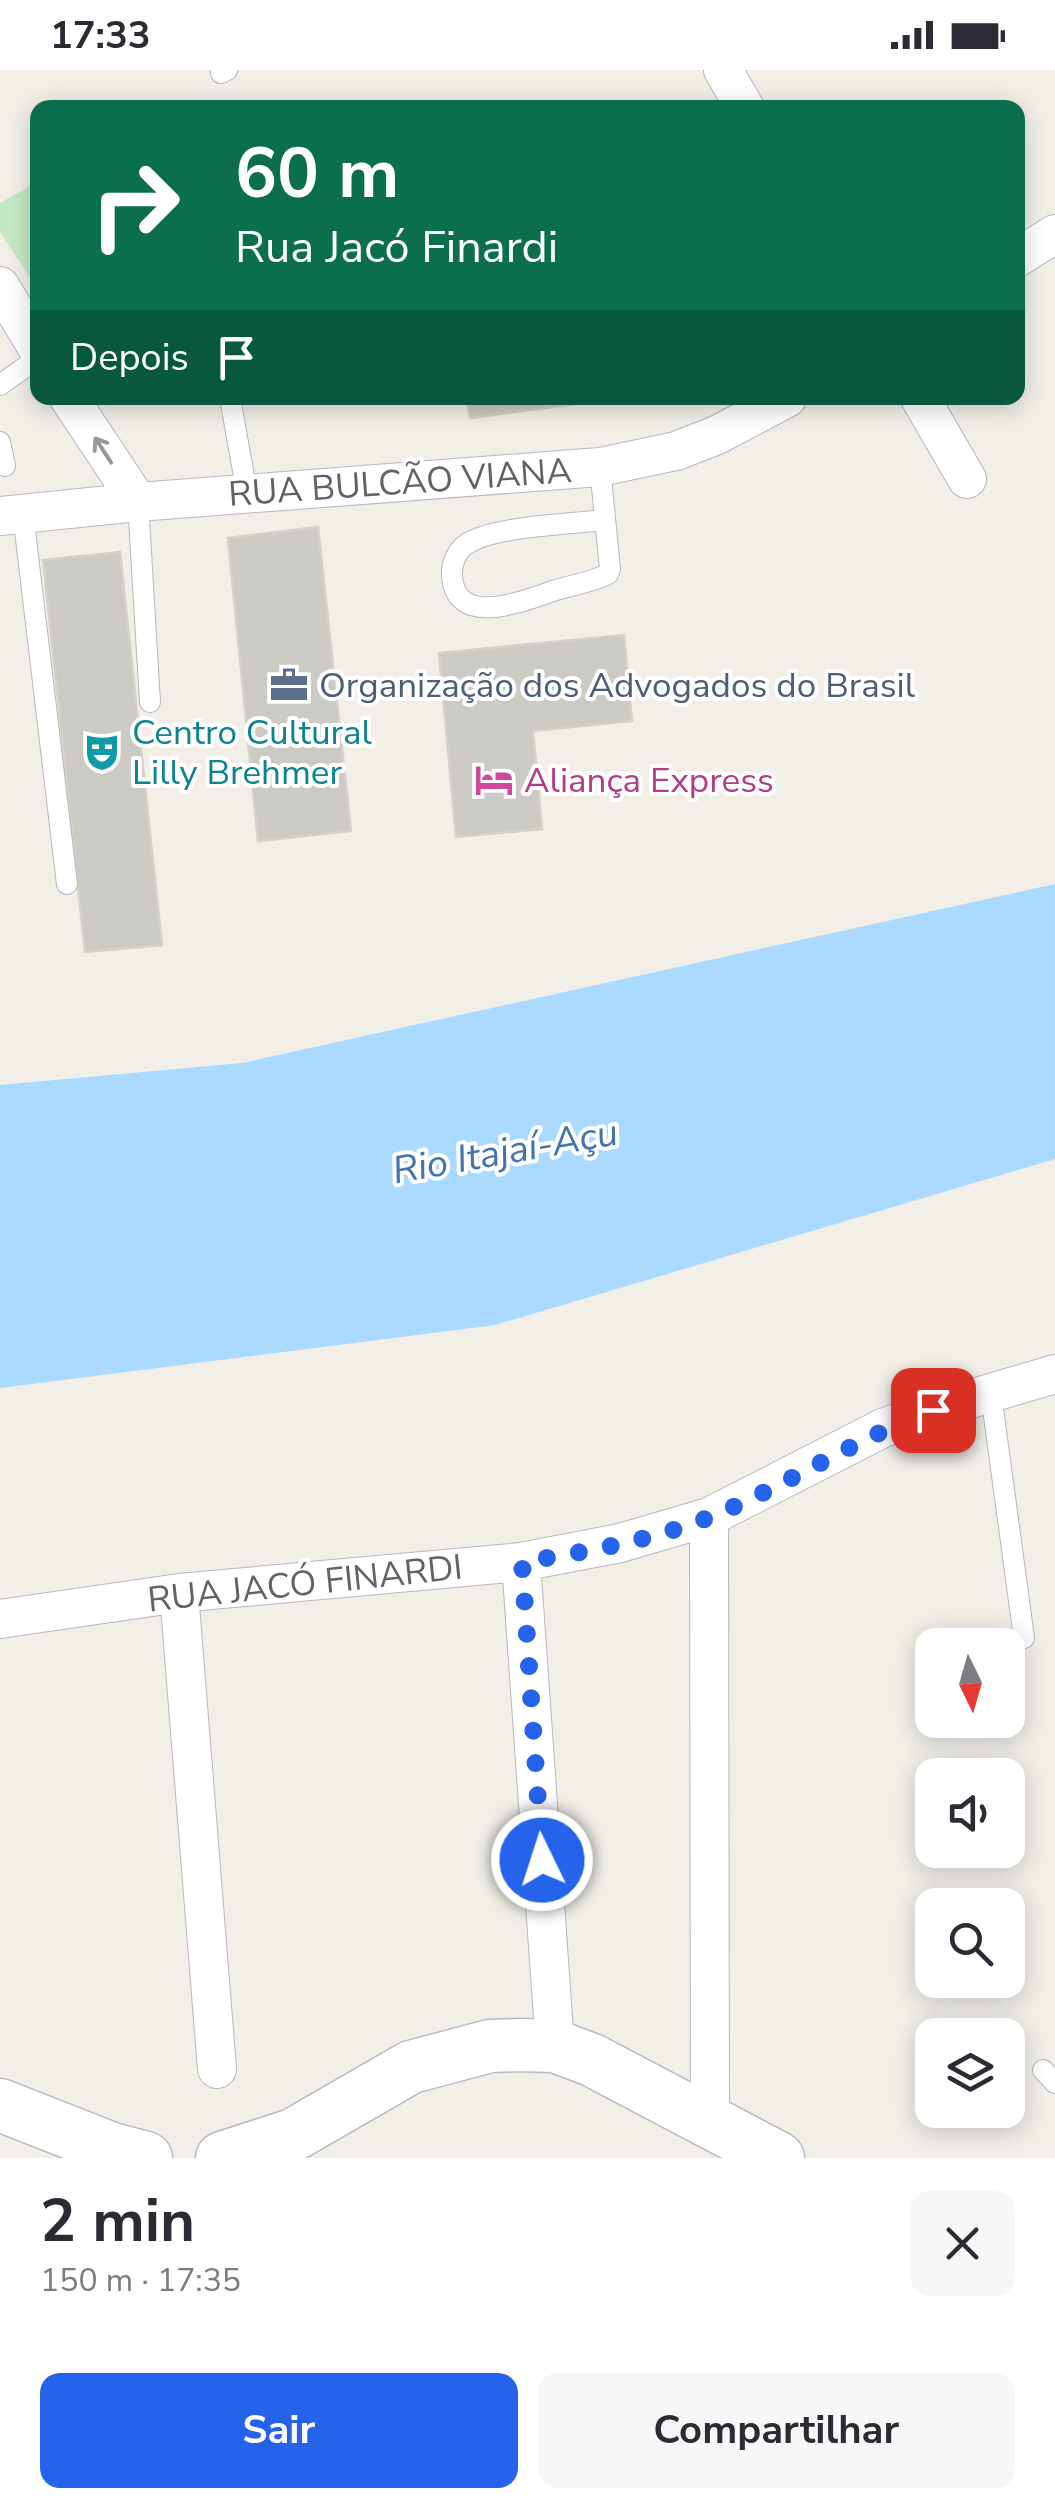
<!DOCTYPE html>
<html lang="pt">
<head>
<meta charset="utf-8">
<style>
  body { margin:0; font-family:"Nunito Sans",sans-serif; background:#f7f7f7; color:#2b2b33; height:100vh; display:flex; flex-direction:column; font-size:38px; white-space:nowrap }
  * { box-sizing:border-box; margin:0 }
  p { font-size:32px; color:#7c7c81 }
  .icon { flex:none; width:55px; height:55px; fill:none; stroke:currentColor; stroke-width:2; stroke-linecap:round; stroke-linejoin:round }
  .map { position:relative; height:2088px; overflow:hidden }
  .details { display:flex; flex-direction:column; background:#fff; flex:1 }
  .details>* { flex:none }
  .banner { position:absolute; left:30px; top:30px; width:995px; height:305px; border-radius:20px; box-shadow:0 5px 25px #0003; background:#0b6e4f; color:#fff; overflow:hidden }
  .needle { width:65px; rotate:175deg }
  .tools { position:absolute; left:915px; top:1558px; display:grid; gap:20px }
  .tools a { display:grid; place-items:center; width:110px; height:110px; border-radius:20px; background:#fff; box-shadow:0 5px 25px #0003; font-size:50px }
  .pin { position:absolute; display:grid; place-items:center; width:85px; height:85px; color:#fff; margin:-42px; border-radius:20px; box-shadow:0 5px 15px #0006 }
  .me { position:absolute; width:110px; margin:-55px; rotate:356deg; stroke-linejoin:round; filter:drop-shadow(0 0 8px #0008) }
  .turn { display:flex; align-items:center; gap:35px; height:210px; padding:0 40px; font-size:45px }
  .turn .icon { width:130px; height:130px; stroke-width:2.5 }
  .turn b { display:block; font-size:70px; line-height:85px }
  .then { display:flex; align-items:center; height:95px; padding:0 40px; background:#0003; gap:20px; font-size:38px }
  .round { display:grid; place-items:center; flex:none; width:105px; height:105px; border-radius:20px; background:#f7f7f7 }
  .overview { display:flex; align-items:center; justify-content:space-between; height:170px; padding:0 40px }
  h1 { font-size:60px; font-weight:700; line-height:75px }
  .primary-button { display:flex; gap:20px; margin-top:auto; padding:20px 40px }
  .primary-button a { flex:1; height:115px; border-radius:20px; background:#2563eb; color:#fff; font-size:40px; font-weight:700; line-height:115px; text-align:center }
  .primary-button a+a { background:#f7f7f7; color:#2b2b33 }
  .status { display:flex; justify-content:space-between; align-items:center; height:70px; padding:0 50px; background:#fff; direction:ltr }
  .status svg { height:28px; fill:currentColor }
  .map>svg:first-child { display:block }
  .green { fill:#c5e8c5 }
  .water { fill:#aadaff }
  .building { fill:#cccac5; stroke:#d6d1c6; stroke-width:2.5 }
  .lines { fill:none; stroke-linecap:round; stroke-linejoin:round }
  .lane-casing { stroke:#b5b8bc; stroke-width:22 }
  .street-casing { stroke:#b5b8bc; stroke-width:40 }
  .secondary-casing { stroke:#b6babf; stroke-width:55 }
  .lane { stroke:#fff; stroke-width:20 }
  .street { stroke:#fff; stroke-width:38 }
  .secondary { stroke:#fff; stroke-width:52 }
  .oneway { stroke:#979a9d }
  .route { stroke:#2563eb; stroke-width:18; stroke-dasharray:0 32.4 }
  .labels { text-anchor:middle; stroke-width:8; stroke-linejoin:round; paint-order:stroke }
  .street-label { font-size:35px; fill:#5f6368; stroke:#fff }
  .service-label { font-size:35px; fill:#4e5e75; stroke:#fff; text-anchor:start }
  .culture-label { font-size:35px; fill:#0d838f; stroke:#fff; text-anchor:start }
  .hotel-label { font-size:35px; fill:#b23c85; stroke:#fff; text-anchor:start }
  .water-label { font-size:38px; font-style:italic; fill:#4174aa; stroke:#fff }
</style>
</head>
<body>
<div class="status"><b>17:33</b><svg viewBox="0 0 49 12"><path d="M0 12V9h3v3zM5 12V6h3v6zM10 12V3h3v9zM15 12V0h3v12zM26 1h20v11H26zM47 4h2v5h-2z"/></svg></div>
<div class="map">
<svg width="1055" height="2088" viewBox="0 0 1055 2088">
  <rect width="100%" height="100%" fill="#f1efe8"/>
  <path class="green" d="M37,112v106l-37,-56v-29z"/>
  <path class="water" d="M1055,814v275l-560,166 -495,63v-303l242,-22z"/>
  <path class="building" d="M467,328h130l1,3 -128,17z
    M318,457l33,304 -93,10 -30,-303z
    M120,482l42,393 -77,7 -42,-392z
    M624,565l8,86 -99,10 9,98 -86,8 -17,-184z"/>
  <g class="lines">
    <g class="lane-casing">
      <path id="lane" d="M221,3l6,-3
        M0,315l38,-27
        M230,328l17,95
        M0,372l5,24
        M600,397l10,102 -2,5c-16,8 -35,11 -52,16 -30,10 -100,40 -104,-14 -1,-13 5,-26 16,-33 29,-17 102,-19 137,-23
        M138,432l12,200
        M23,444l44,370
        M991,1324l33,244
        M1043,2000l12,13"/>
    </g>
    <g class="street-casing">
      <path id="street" d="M723,0l22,38
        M1018,187l37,-23
        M0,216l38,63
        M69,328l69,104
        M920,328l47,81
        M0,446l138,-14 462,-35 76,-16 41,-16 70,-37
        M709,1447l1,603
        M521,1492l34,484
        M179,1523l38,476
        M0,1549l179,-26 342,-31 99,-19 89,-26 174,-89 50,-18 122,-36"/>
    </g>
    <g class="secondary-casing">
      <path id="secondary" d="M0,2035l112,44 34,9
        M222,2088l71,-23 118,-68 79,-21 31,-1 34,1 37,14 186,98"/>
    </g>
    <use href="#lane" class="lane"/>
    <use href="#street" class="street"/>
    <use href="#secondary" class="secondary"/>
  </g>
  <defs><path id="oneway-shaft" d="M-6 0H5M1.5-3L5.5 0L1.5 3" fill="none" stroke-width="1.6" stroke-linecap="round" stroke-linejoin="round" transform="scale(2.5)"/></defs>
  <use class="oneway" href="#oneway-shaft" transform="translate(103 380) rotate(-123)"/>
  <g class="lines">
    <path class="route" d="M542,1790l-20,-298c62,-10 128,-21 188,-45 76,-31 145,-78 223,-107"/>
  </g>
  <defs>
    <g id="office-bare" transform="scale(3)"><path d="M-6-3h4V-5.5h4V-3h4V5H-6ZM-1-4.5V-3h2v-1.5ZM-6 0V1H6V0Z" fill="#5c6f8a" stroke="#fff" stroke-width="2.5" paint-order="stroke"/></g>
    <g id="theatre-bare" transform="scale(3)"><path d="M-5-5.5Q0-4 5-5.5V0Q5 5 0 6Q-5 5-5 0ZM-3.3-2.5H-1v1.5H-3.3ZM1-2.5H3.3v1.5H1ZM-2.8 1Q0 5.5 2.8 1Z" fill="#0f9aa8" stroke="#fff" stroke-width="2.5" paint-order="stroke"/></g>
    <g id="hotel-bare" transform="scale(3)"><path d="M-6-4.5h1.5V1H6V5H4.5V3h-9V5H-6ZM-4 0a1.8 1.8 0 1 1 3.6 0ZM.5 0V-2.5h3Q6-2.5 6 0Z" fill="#d1479c" stroke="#fff" stroke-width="2.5" paint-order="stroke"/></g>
  </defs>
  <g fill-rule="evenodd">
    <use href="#office-bare" x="289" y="615"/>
    <use href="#theatre-bare" x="102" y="682"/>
    <use href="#hotel-bare" x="494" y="710"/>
  </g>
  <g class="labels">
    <g class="street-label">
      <text transform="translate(400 412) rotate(-4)" y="12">RUA BULCÃO VIANA</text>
      <text transform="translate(305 1513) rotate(-6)" y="12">RUA JACÓ FINARDI</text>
    </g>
    <g class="service-label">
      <text x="319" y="627">Organização dos Advogados do Brasil</text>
    </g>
    <g class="culture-label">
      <text x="132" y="674">Centro Cultural<tspan x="132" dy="40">Lilly Brehmer</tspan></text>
    </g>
    <g class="hotel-label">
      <text x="524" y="722">Aliança Express</text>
    </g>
    <g class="water-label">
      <text transform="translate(505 1081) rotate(-10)" y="13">Rio Itajaí-Açu</text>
    </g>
  </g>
</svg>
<div class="tools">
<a><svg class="needle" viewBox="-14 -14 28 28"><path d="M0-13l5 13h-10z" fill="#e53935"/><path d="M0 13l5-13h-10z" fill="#7c7c81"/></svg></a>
<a><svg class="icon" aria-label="sound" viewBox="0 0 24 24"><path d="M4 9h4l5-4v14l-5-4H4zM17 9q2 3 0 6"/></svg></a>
<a><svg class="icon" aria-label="search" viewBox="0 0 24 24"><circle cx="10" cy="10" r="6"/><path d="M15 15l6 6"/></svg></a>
<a><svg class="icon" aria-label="layers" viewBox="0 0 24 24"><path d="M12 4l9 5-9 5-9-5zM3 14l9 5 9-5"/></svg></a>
</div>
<div class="pin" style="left:933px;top:1340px;background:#d93025"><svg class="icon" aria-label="arrive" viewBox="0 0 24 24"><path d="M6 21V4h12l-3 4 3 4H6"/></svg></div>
<svg class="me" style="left:542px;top:1790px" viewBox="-20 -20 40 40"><circle r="17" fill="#2563eb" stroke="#fff" stroke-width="3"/><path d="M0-11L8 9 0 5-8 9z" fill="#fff"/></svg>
<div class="banner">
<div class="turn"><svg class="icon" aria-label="right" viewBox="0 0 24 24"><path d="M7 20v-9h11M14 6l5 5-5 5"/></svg><div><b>60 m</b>Rua Jacó Finardi</div></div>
<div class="then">Depois<svg class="icon" aria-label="arrive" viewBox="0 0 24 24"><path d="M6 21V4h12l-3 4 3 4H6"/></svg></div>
</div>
</div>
<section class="details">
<div class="overview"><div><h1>2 min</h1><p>150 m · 17:35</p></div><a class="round"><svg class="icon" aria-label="close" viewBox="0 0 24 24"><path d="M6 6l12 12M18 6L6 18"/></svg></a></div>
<div class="primary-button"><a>Sair</a><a>Compartilhar</a></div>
</section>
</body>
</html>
